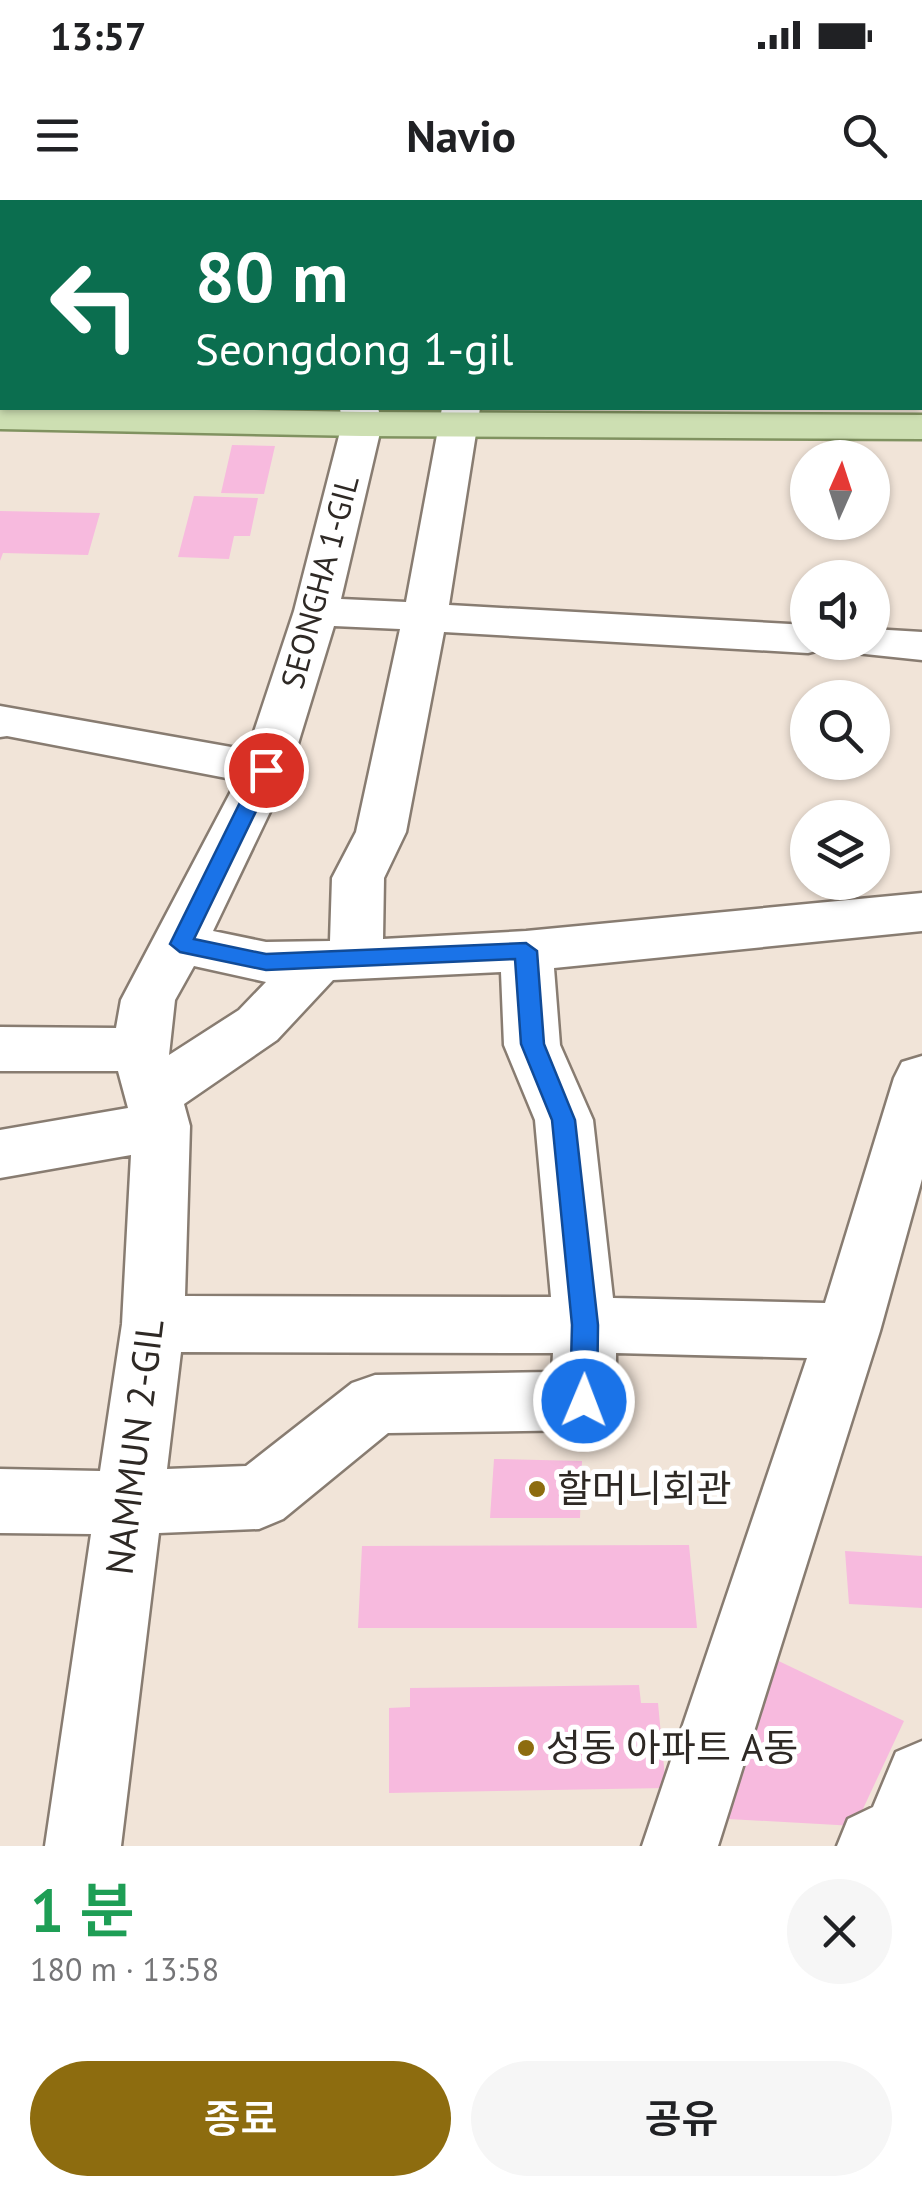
<!DOCTYPE html>
<html lang="ko">
<head>
<meta charset="utf-8">
<style>
  body { margin:0; font-family:"PT Sans","Noto Sans KR",sans-serif; background:#f6f6f6; color:#202124; height:100vh; display:flex; flex-direction:column; font-size:38px; white-space:nowrap }
  * { box-sizing:border-box; margin:0 }
  p { font-size:32px; color:#757577 }
  .icon { flex:none; width:55px; height:55px; fill:none; stroke:currentColor; stroke-width:2; stroke-linecap:round; stroke-linejoin:round }
  .map { position:relative; height:1646px; overflow:hidden }
  .details { display:flex; flex-direction:column; background:#fff; flex:1 }
  .details>* { flex:none }
  .hud { position:absolute; left:0px; top:0px; width:922px; height:210px; box-shadow:0 2px 8px #0004; background:#0b6e4f; color:#fff; overflow:hidden }
  .needle { width:65px; rotate:3deg }
  .fabs { position:absolute; left:790px; top:240px; display:grid; gap:20px }
  .fabs a { display:grid; place-items:center; width:100px; height:100px; border-radius:50%; background:#fff; box-shadow:0 2px 8px #0004; font-size:50px }
  .pin { position:absolute; display:grid; place-items:center; width:85px; height:85px; color:#fff; margin:-42px; border:5px solid #fff; border-radius:50%; box-shadow:0 2px 10px #0007 }
  .me { position:absolute; width:110px; margin:-55px; rotate:1deg; stroke-linejoin:round; filter:drop-shadow(0 0 8px #0008) }
  .turn { display:flex; align-items:center; gap:35px; height:210px; padding:0 30px; font-size:45px }
  .turn .icon { width:130px; height:130px; stroke-width:2.5 }
  .turn b { display:block; font-size:70px; line-height:85px }
  .round { display:grid; place-items:center; flex:none; width:105px; height:105px; border-radius:52px; background:#f6f6f6 }
  .head { display:flex; align-items:center; justify-content:space-between; height:170px; padding:0 30px }
  h1 { font-size:60px; font-weight:600; line-height:75px; color:#1e9e55 }
  .button { display:flex; gap:20px; margin-top:auto; padding:20px 30px }
  .button a { flex:1; height:115px; border-radius:60px; background:#8d6c0f; color:#fff; font-size:40px; font-weight:600; line-height:115px; text-align:center }
  .button a+a { background:#f6f6f6; color:#202124 }
  .status { display:flex; justify-content:space-between; align-items:center; height:70px; padding:0 50px; background:#fff; direction:ltr }
  .status svg { height:28px; fill:currentColor }
  header { display:flex; justify-content:space-between; align-items:center; height:130px; padding:0 30px; background:#fff; font-size:45px; font-weight:600 }
  .map>svg:first-child { display:block }
  .building { fill:#f7bade }
  .lines { fill:none; stroke-linecap:round; stroke-linejoin:round }
  .minor-casing { stroke:#887c71; stroke-width:5 }
  .major-casing { stroke:#809260; stroke-width:5 }
  .minor { fill:#fff; fill-rule:evenodd }
  .major { fill:#cddfb2; fill-rule:evenodd }
  .route { fill:#1a73e8; stroke:#114b97; stroke-width:2.5 }
  .poi-dot { fill:#8d6c0f; stroke:#fff; stroke-width:4 }
  .labels { text-anchor:middle; stroke-width:10; stroke-linejoin:round; paint-order:stroke }
  .street-label { font-size:32px; fill:#2e2925; stroke:#fff }
  .near-street-label { font-size:38px; fill:#2e2925; stroke:#fff }
  .near-poi-label { font-size:38px; fill:#2e2925; stroke:#fff; text-anchor:start }
</style>
</head>
<body>
<div class="status"><b>13:57</b><svg viewBox="0 0 49 12"><path d="M0 12V9h3v3zM5 12V6h3v6zM10 12V3h3v9zM15 12V0h3v12zM26 1h20v11H26zM47 4h2v5h-2z"/></svg></div>
<header><svg class="icon" aria-label="menu" viewBox="0 0 24 24"><path d="M4 6h16M4 12h16M4 18h16"/></svg>Navio<svg class="icon" aria-label="search" viewBox="0 0 24 24"><circle cx="10" cy="10" r="6"/><path d="M15 15l6 6"/></svg></header>
<div class="map">
<svg width="922" height="1646" viewBox="0 0 922 1646">
  <rect width="100%" height="100%" fill="#f1e4d8"/>
  <path class="building" d="M232,245l43,1 -11,48 -43,-1z
    M194,296l64,2 -8,38h-16l-5,23 -51,-2z
    M0,311l100,2 -12,42 -85,-2 -3,8z
    M494,1259l88,2 -2,57h-90z
    M689,1345l8,83h-339l4,-82z
    M845,1351l77,5v52l-73,-4z
    M764,1454l140,67 -49,105 -145,-8z
    M639,1485l2,18h17l8,85 -277,5v-85l21,-1v-19z"/>
  <g class="lines">
    <g class="minor-casing">
      <path id="minor" d="M368,0h34v2h-33z
        M690,0h77l2,2h-77z
        M869,0h34v2h-33z
        M920,34h2v20h-2z
        M0,82h2v22h-2z
        M920,123h2v28h-2z
        M340,208h38l4,16 -41,175 65,3 36,-194h38l-31,197 359,20v17h20l-4,7 -16,4 -364,-21 -38,200 -22,46 -1,61 143,-8 396,-38v38l-368,37 6,77 33,75 20,178 212,5 69,-225 8,-16 20,-6v123l-42,152 -162,515h-76l165,-488 -191,-5v48l-9,21 -23,8 -196,3 -105,86 -24,10 -100,4 -38,313h-76l46,-312 -91,-1v-64l100,2 22,-147 9,-169 -131,23v-48l128,-22 -10,-37h-118v-44l116,1 5,-28 116,-220 -230,-44 -7,1v-31l248,44 46,-139 48,-187zM334,426l66,3 -44,203 -24,46 -2,63 -64,1 -53,-11 77,-161zM194,766l72,16 -27,28 -70,45 6,-55zM501,772l3,73 31,75 16,177 -366,-1 5,-170 -6,-22 93,-64 56,-60zM181,1152l372,1 -1,19 -177,3 -23,8 -106,83 -79,3z
        M872,429l50,3v28l-76,-8 -6,-10h32z
        M922,1541v105h-85l11,-27 25,-12 23,-55z"/>
    </g>
    <g class="major-casing">
      <path id="major" d="M0,205l362,7 560,3v24l-560,-3 -362,-7z"/>
    </g>
    <use href="#minor" class="minor"/>
    <use href="#major" class="major"/>
  </g>
  <path class="route" d="M266,563l10,7 -82,169 72,15 260,-11 11,8 7,93 31,76 23,205 -1,76 -4,9 -9,3 -10,-3 -4,-9 2,-76 -20,-205 -31,-76 -6,-85 -249,11 -86,-18 -10,-8 86,-174z"/>
  <g class="poi-dot">
    <circle cx="537" cy="1289" r="10"/>
    <circle cx="526" cy="1548" r="10"/>
  </g>
  <g class="labels">
    <g class="street-label">
      <text transform="translate(320 382) rotate(-75)" y="11">SEONGHA 1-GIL</text>
    </g>
    <g class="near-street-label">
      <text transform="translate(135 1247) rotate(-83)" y="13">NAMMUN 2-GIL</text>
    </g>
    <g class="near-poi-label">
      <text x="557" y="1302">할머니회관</text>
      <text x="546" y="1561">성동 아파트 A동</text>
    </g>
  </g>
</svg>
<div class="fabs">
<a><svg class="needle" viewBox="-14 -14 28 28"><path d="M0-13l5 13h-10z" fill="#e53935"/><path d="M0 13l5-13h-10z" fill="#757577"/></svg></a>
<a><svg class="icon" aria-label="sound" viewBox="0 0 24 24"><path d="M4 9h4l5-4v14l-5-4H4zM17 9q2 3 0 6"/></svg></a>
<a><svg class="icon" aria-label="search" viewBox="0 0 24 24"><circle cx="10" cy="10" r="6"/><path d="M15 15l6 6"/></svg></a>
<a><svg class="icon" aria-label="layers" viewBox="0 0 24 24"><path d="M12 4l9 5-9 5-9-5zM3 14l9 5 9-5"/></svg></a>
</div>
<div class="pin" style="left:266px;top:570px;background:#d93025"><svg class="icon" aria-label="arrive" viewBox="0 0 24 24"><path d="M6 21V4h12l-3 4 3 4H6"/></svg></div>
<svg class="me" style="left:584px;top:1201px" viewBox="-20 -20 40 40"><circle r="17" fill="#1a73e8" stroke="#fff" stroke-width="3"/><path d="M0-11L8 9 0 5-8 9z" fill="#fff"/></svg>
<div class="hud">
<div class="turn"><svg class="icon" aria-label="left" viewBox="0 0 24 24"><path d="M17 20v-9H6M10 6l-5 5 5 5"/></svg><div><b>80 m</b>Seongdong 1-gil</div></div>
</div>
</div>
<section class="details">
<div class="head"><div><h1>1 분</h1><p>180 m · 13:58</p></div><a class="round"><svg class="icon" aria-label="close" viewBox="0 0 24 24"><path d="M6 6l12 12M18 6L6 18"/></svg></a></div>
<div class="button"><a>종료</a><a>공유</a></div>
</section>
</body>
</html>
